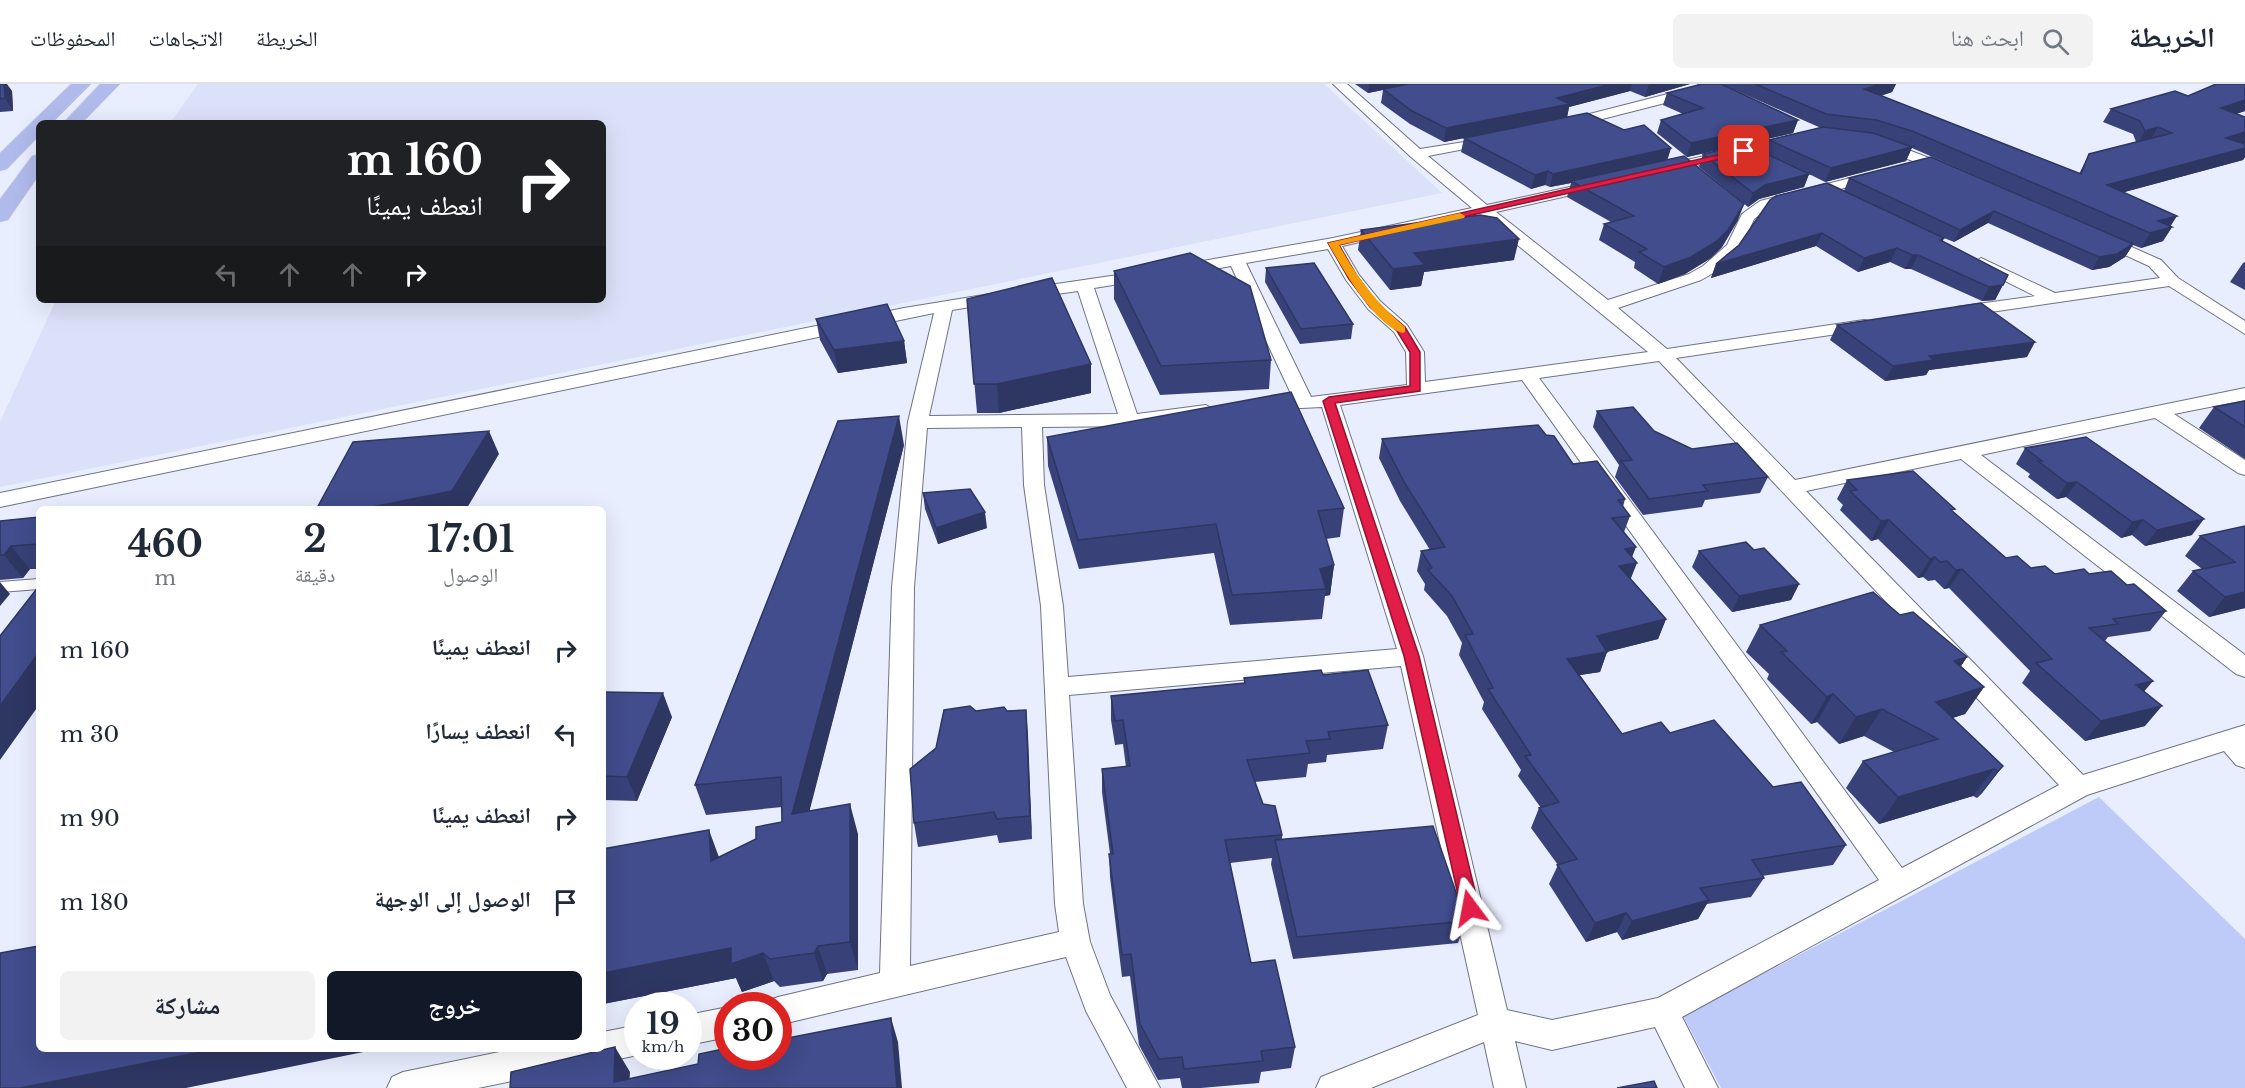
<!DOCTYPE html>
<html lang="ar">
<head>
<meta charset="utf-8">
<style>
  body { margin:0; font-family:"Libre Baskerville","Noto Naskh Arabic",serif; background:#f2f2f3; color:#1f2937; direction:rtl; height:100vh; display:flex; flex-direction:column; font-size:22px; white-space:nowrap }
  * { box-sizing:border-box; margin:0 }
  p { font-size:20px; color:#747a83 }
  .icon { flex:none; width:33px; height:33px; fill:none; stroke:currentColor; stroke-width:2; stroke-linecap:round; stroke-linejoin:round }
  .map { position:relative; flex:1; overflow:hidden; direction:ltr }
  .drawer { position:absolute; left:36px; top:422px; width:570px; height:546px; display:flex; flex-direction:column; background:#fff; border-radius:9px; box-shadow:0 6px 24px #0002; direction:rtl }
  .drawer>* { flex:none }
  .hud { position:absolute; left:36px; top:36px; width:570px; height:183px; border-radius:9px; box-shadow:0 6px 24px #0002; direction:rtl; background:#202124; color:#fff; overflow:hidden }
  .speed { position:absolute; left:624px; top:908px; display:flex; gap:12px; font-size:30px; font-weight:700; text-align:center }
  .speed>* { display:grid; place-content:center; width:78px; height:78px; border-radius:50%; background:#fff; box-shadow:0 6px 24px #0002; line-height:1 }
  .speed small { font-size:15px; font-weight:400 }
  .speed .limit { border:9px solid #d22; background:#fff; color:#111 }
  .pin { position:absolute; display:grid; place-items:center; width:51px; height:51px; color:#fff; margin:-26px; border-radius:12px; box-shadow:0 3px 9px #0006 }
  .me { position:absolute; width:66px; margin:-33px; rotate:347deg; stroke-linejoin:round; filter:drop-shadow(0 0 4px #0008) }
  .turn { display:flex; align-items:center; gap:21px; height:126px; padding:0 24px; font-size:27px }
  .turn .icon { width:78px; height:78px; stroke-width:2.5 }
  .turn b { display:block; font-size:42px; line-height:51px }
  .lanes { display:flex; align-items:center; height:57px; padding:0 24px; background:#0003; justify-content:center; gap:30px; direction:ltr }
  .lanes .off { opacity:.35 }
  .eta { display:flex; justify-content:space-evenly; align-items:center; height:102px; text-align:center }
  .eta b { font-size:36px; font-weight:700; line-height:42px }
  .primary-button { display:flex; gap:12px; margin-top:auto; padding:12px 24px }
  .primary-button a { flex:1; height:69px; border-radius:9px; background:#111827; color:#fff; font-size:24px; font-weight:700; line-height:69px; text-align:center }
  .primary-button a+a { background:#f2f2f3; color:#1f2937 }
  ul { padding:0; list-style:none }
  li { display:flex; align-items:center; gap:18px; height:84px; padding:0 24px }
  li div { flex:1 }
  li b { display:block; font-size:22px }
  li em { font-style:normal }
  header { display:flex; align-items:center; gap:36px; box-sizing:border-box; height:84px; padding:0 30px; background:#fff; border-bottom:2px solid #e0e1e3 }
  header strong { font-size:28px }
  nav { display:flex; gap:33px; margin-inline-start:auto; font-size:21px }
  .search { width:420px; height:54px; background:#f2f2f3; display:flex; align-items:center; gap:15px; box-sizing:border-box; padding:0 21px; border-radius:9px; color:#747a83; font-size:22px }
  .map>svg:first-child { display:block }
  .built { fill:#dae1f8 }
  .green { fill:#becaf8 }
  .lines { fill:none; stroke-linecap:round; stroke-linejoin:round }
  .lane-casing { stroke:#6f7382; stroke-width:12 }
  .street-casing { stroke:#6f7382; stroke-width:2 }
  .primary-casing { stroke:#d5d5d6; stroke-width:1 }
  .lane { stroke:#fff; stroke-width:10 }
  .street { fill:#fff; fill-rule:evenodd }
  .primary { fill:#b0bbec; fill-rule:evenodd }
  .wall { fill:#384278 }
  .shaded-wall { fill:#2e3662 }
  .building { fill:#414d8c; stroke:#2e3662; stroke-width:1.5 }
  .route { fill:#e11d48; stroke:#92132f; stroke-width:1.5 }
  .slow { fill:#f59e0b }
</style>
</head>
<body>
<header>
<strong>الخريطة</strong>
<div class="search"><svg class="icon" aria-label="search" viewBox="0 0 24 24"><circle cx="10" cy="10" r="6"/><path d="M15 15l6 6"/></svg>ابحث هنا</div>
<nav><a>الخريطة</a><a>الاتجاهات</a><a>المحفوظات</a></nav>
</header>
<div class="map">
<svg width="2245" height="1004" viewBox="0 0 2245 1004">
  <rect width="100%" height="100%" fill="#e9eeff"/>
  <path class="built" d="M198,0h1126l118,109 -1442,294v-65l56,-122h547v-177h-433z"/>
  <path class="green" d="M2099,713l146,142v149h-524l-38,-72z"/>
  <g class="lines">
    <g class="lane-casing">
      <path id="lane" d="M0,503l39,-3"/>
    </g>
    <g class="street-casing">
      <path id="street" d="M1333,0h14l73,65 76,-12v6l-68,13 59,49 110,-24 5,1 2,3 -2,3 -106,24 112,88 81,-26 14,-8 24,-21 15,-31 18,-13 114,-29 5,1 2,3 -2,3 -109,28 -16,12 -14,31 -25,22 -14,8 -83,28 49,41 197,-29 6,1 3,4 -3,4 -6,1 -188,28 119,122 450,-92v12l-71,14 71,46v15l-7,-2 -83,-55 -174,37 264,200v22l-9,-3 -275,-215 -155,32 277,284 162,-50v43l-9,-3 -12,-14 -137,44 -405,222 36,71h-33l-30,-61 -103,23 -37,-9 11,47h-32l-10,-46 -113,46h-55l5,-11 157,-62 -77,-349 -332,29 14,209 7,38 20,53 50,93h-33l-41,-77 -20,-54 -288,68v-20h-13l2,-4 11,-4 102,-24 12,-386 16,-165 26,-109 -934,194v-14l904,-185 92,-15 6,1 2,4 -2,4 -50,8 -23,106 189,-2 -40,-123 -49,7 -8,-5 8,-5 116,-17 6,2 2,3 -2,3 -57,9 43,126 69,-9 10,6 -10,6 -67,9 -97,1 2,58 19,121 5,71 329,-28 -75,-242 -64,3 -2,-4 2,-4 35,-4 -62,-132 -51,9 -8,-5 8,-5 153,-27 139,-30 -61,-51zM1481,131l167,137 -223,30 -1,-30 -17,-27 -27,-24 -21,-26 -17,-29zM1328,165l18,31 22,29 26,23 12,20 1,33 -96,12 -65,-134zM1659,277l400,424 -157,83 -363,-490zM1522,296l357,500 -221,118 -106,22 -45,-10 -84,-354 -83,-251zM1022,343l2,58 17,121 14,298 4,28 -149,34 4,-379 13,-159z
        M1698,0h18l2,3 -2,3 -149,38 -7,-4 2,-3 137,-35z
        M1796,51l5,1v6l-136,31 -7,-4 7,-4z
        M1880,55l75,29 2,3 -2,3h-10l-70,-28v-6z
        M2100,149l61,27 17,18 67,43v13l-76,-48 -213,31 -9,-5 9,-5 79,-11 -60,-30 -2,-3 8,-5 74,35 105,-15 -11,-12 -55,-25 -2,-3z
        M728,923v30l-40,8v-30z
        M638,941v30l-160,33h-91l5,-11 11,-5 116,-24h84v-16z"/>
    </g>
    <g class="primary-casing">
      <path id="primary" d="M71,0h20l-39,39h-13v13l-32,33 -7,2v-18z
        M100,0h20l-38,39h-19z
        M39,70v21l-31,45 -8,2v-23l32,-43z"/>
    </g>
    <use href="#lane" class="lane"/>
    <use href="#street" class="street"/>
    <use href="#primary" class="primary"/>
  </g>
  <path class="wall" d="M0,0l12,7 1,20 -13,1z
    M1355,0h335l-45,13 -15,-6 -61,16 -2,10 57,13 47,18 -4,12 71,60 -16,27 -11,11 -26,16 -27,10 -24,-16 1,-6 -36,-22 5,-16 7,-2 -44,-25 4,-14 -21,4 -5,-2 -14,4 -70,-37 3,-14 44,-9 -64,13 -34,-18 -29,-21 2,-13 -15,3z
    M1702,0h194l-4,8 -11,4 198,78 10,-20 47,-12 -3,-8 -30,-12 8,-13 77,-13 57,-12v27l-9,3 7,29 2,1v13l-2,3 -119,32 48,35 -9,14 -22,7 -8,-3 -8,12 -16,10 -17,3 -104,-47 -34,19 -10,-4 -1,3 65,34 -13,25 -13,1 -71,-32h-6l-15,-7 -32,10 -42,-26 -105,32 5,-14 128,-73 5,-13 249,51 -186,-81 -6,13 -81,21 -16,-8 -5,13 -45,12 -11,8 -49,-40 4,-13 61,-2 5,-12 52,-12 -93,-41 70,33 -5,13 -106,24 -30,-24 4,-13 22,-6 -20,-9 4,-12z
    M1361,146l153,30 -90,12 -3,14 -31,4 -32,-40z
    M2245,178v28l-15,-8 13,-19z
    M1266,184l87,56 -2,15 -51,5 -35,-62z
    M1114,187l157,89 -2,29 -109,6 -46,-96z
    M967,215l124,65v29l-92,20h-22z
    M816,235l88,22 3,22 -69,10 -18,-33z
    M1837,241l190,32 -98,13 -3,5 -41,6 -55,-41z
    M2245,317v58l-46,-31 15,-21z
    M1597,327l57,20 38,18 76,28 -8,16 -55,7 -3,7 -59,8 -28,-38 4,-12 -26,-38z
    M1546,351l27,29 52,35 -2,8 7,9 -6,16 8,25 -1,22 35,40 -8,20 -51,13 -7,20 -20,3 42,59 48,-1 103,54 73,58 -13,20 -71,11 2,2 -13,19 -44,7 -9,15 -76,21 -5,-8 -31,10 -37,-58 9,-19 -27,-37 8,-20h2l-23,-32 3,-6 -39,-61 2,-7 -25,-47 3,-12 -15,-27 -23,-26 1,-6 -8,-13 4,-20 9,-1 -30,-49 -21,-43 3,-19z
    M1047,353l297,71 -4,29 -14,2 8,26 -4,30 -5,1 -3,23 -92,6 -16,-72 -135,16 -31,-103z
    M904,361l-95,366 49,23v136l-31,4 -4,7 -43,6 -6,-6 -32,11 -6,-14 -133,26v-155l116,8 37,-18 26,-17v-15l-76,8 -11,-30z
    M2025,364l167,87 -47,11 -13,-11 -11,3 -55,-41 -9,2 -29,-22 2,-3 -14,-10z
    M1847,396l107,32 52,46 25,10 24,6h34l38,11 39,26 -16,20 -42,6 -3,4 39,51 1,34 -60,15 -63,-58 8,-12 -81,-83 -5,1 -9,-9 -7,1 -5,-4 -5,1 -40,-39 -7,2 -31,-31 3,-5 -6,-6z
    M923,409l64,35 -49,16 -13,-35z
    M39,433v52h-9l-7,9 -23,2v-59z
    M2245,442v82l-36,9 -32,-26 16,-20 9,-2 -17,-13 15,-20z
    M1754,466l45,34 -8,16 -59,12 -40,-45 7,-16z
    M1900,531l67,42 -6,9 23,21 -19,27 -13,4 51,48 -21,27 -5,5 -4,-2 -94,28 -33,-36 17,-27 31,-9 -30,-16 -25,8 -22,-22 -6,2 -44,-45 2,-5 -23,-22 14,-27z
    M1323,591l65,50 -5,24 -56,6 -1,7 -18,2 -2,13 -51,5 8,22 19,31v5l184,81 -8,22 -165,16 -22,-95 1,-6 -42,5 21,100 44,84 -4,21 -30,4 -2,11 -58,5h-19l-2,-10 -22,2 -19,-35 -9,-69 -8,1 -12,-100 -1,-23h1l-8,-62v-23l24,-2 -3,-23 -8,1 -4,-25v-24l133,-13v-5z
    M603,608l69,25 -35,84 -34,-1z
    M1026,626l6,129 -33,4 -2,-8 -79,12 -4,-24 22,-75 40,-37h31z"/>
  <path class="shaded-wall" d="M4,0h3l5,7 1,20 -8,-13z
    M1369,0h42l-43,9z
    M1611,0h21l-2,7 -61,16 -2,11 -123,24 2,-14z
    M1649,0h41l-45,13z
    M1881,0h15l-4,8 -33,10 5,-13z
    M2245,16v11l-32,10 8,-13z
    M1798,36l-5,13 -106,24 4,-14z
    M2158,43l-8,14 -13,4 8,-14z
    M2245,48v11l-27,8 8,-13z
    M1912,63l-6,14 -81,21 6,-14z
    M1671,64l-4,13 -96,20v2l-21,4 3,-13z
    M2245,64v9l-2,3 -144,39 8,-14z
    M1548,87l-3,14 -14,4 4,-14z
    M1809,90l-5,13 -45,12 -11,8 5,-14 12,-8z
    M1744,120l-6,16 -16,27 -11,11 -26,16 -27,10 6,-17z
    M1994,127l-6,12 -34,19 6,-12z
    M2177,132l-7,11h2l-9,14 -22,7 17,-27z
    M1822,149l-6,13 -105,32 5,-14z
    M1519,155l-5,21 -90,12 -3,14 -31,4 3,-21 21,-16z
    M2133,160l-8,13 -16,10 -17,3 7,-13z
    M1897,164l-7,14 -32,10 6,-14z
    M1912,171h6l-7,14h-6z
    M2003,201l-8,15 -13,1 7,-14z
    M904,257l3,22 -69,10 -4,-23z
    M2035,258l-8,15 -98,13 -3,5 -41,6 8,-15 36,-10z
    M1091,280v29l-92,20 -2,-29z
    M899,332l5,29 -103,399 -9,-30z
    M489,347l10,23 -32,54h-100z
    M2077,398l-11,15 -9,2 10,-16z
    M985,428l2,16 -49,16 -2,-16z
    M2204,435l-12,16 -47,11 12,-16z
    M1889,436l-11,19 -7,2 10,-20z
    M2143,436l-11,15 -11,3 11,-16z
    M11,462l19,23 -7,9 -19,-23z
    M1636,463l-7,18 8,-2 -8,20 -17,3 13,-37z
    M1935,473l-12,20 -5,1 12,-19z
    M1334,481l-4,30 -5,1 1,-7 -6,-20z
    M1962,485l-13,19 -5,1 12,-19z
    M0,498l10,12 -10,12z
    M1799,500l-8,16 -59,12 7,-16z
    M2245,508v16l-36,9 16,-20z
    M1666,535l-8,20 -56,14 5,-1 -7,20 -40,6 7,-19 30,-23z
    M39,568v53l-39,55v-54z
    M1967,573l-18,27 5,-23z
    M2153,597l-17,20v-16z
    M1984,603l-19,27 -46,15 17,-27z
    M663,609l9,24 -35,84 -10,-24z
    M1833,610l-16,28 -6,2 16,-27z
    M2162,622l-17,20 -60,15 16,-20z
    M1882,625l-18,27 -25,8 17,-27z
    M1026,626l2,24 4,105 -2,-23z
    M2003,682l-21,27 -5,5 21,-27z
    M1994,685l-21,27 -94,28 19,-27z
    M850,720l8,30v136l-8,-28z
    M709,746l11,30 -9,1z
    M1709,816l-11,19 -76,21 10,-19z
    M1626,829l-9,19 -31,10 9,-19z
    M818,862l9,28 -4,7 -9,-28z
    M731,864l32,5 11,28 -32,11 -6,-14 -133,26v-31z
    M891,934l7,24 4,46h-5z
    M615,963l15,25 -1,16 -15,-6z
    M221,964h162l-197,40h-166z"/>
  <path class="building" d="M0,0h4l1,14 -5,1z
    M1409,0h202l-54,14 13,6 -124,24 -34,-17 -29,-22z
    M1702,0h19l77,36 -107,23 -30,-23 42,-12 -36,-15z
    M1755,0h126l-17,5 217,85 8,-20 83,-21 -14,-6 -13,4 -5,-10 -29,-12 64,-18 13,5 28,-12h29v16l-24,8 24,9v15l-19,6 19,6v4l-138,37 70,31 -19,5 14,6 -22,6 -238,-102 -36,-11 -50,-6z
    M1587,29l37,17 20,-5 27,23 -118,26 -5,-3 -13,4 -71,-37z
    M1823,43l50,6 39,14 -81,21 -62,-28z
    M1746,60l63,30 -44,11 -12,8 -50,-39z
    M1684,72l60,48 -16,26 -11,11 -26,16 -27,10 -25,-15 8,-3 -43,-25 30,-8 -63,-35z
    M1931,73l202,87 -16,10 -18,3 -105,-46 -34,19 -111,-52z
    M1827,99l117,55 -4,2 68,35 -5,10 -14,2 -71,-32h-6l-15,-7 -33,10 -42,-25 -106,31 23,-19 31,-45 6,-4z
    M1480,131l17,3 22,21 -105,14 11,12 -32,4 -32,-39z
    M1190,169l60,33 21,74 -110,6 -47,-95z
    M1314,179l39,61 -52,5 -35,-61z
    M1052,194l39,86 -94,20h-23l-7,-85z
    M1981,219l54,39 -106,14 5,4 -41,6 -56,-41z
    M887,220l17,37 -70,9 -18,-31z
    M1291,308l53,116 -26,3 16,54 -14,4 6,20 -94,6 -16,-71 -138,16 -31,-103z
    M2245,317v26l-31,-20z
    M1633,323l21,24 38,18 45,-6 31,34 -65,8 5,6 -59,8 -28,-38 11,-1 -35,-49z
    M899,332l-107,398 58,-10v138l-32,4 -4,7 -44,6 -7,-6 -32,11v-16l-128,25v-124l106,-19 2,31 45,-22v-12l26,-5 -1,-45 -86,8 143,-364z
    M1538,341l8,10 8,1 19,28 24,-3 28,38 -7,1 12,16 -18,2 24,29 -11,2 12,14 -18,3 47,53 -69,17 10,16 -40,7 55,75 39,-12 9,11 44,-13 59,67 28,-5 45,63 -94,15 12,18 -64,10 9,12 -77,21 -6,-8 -31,10 -38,-58 20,-6 -38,-51 20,-6 -34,-46 6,-1 -43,-66 5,-1 -28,-53 8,-1 -21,-38 -24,-26 4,-2 -11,-17 24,-4 -41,-65 -22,-43z
    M489,347l-37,60 -85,17h-50l36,-66z
    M2086,353l118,82 -47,11 -14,-10 -11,2 -55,-40 -10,1 -29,-22h4l-17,-13z
    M1913,387l42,38 -4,1 55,48 11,-2 14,12 14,-2 10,8 29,-5 5,5 22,-3 16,14 7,-1 32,27 -53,8 5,5 -29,4 64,53 -17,4 26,21 -61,15 -65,-58 16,-4 -90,-90 -6,1 -9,-9 -7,1 -5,-5 -5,2 -41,-39 -8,1 -31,-30 7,-1 -10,-10z
    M970,405l15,23 -49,16 -13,-35z
    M39,433v27l-28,2 -7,9h-4v-34z
    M2245,442v66l-20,5 -32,-26 42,-9 -35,-26z
    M1746,458l8,8 10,-2 35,36 -60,12 -40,-45z
    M39,502v66l-39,54v-70z
    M1873,508l27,23 13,-3 54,45 -13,4 30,26 -48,15 67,64 -5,5 -4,-2 -96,28 -35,-36 75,-22 -56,-30 -26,8 -23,-23 -6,3 -46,-45 6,-1 -27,-26z
    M1321,586l2,5 45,-5 20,55 -60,7 2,7 -24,2 4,12 -63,7 16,44 12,2 7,29 -57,5 26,123 24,-3 20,87 -34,4 2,10 -79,8 -2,-12 -23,2 -19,-35 -9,-70 -9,1 -13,-101h4l-11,-85 28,-3 -7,-46 -8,1 -4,-25 134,-13 -1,-5z
    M603,608l60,1 -36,84 -24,-1z
    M970,622l6,5 28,-4 3,4 19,-1 4,106 -33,3 -3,-7 -80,11 -4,-54 26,-21 8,-38z
    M1433,742l33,95 -169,16 -22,-97z
    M39,862v102h182l-201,40h-20v-135z
    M891,934l6,70h-387l1,-16 104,-25 -1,35 84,-18 1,-10 29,-6v8h13l1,2 8,-2h28v-6l9,-2v-10z
    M1654,997l3,7h-40z"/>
  <path class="route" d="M1744,65l3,4 -408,92 18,31 20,27 28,24 15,25v39l-85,12 84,253 60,252 -3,5 -6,2 -6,-2 -3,-5 -57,-252 -81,-255 6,-4 81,-11v-34l-13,-21 -27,-24 -21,-28 -21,-36z"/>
  <path class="slow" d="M1460,129l5,3 -1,2 -125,27c19,34 36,56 66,82v5l-3,1c-29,-10 -59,-64 -74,-90z"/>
</svg>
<div class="speed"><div>19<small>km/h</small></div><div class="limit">30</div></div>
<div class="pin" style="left:1744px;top:67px;background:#d93025"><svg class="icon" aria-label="arrive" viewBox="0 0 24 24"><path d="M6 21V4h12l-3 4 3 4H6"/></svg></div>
<svg class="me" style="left:1470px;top:824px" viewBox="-20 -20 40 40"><path d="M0-17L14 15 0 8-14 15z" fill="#e11d48" stroke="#fff" stroke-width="4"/></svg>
<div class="hud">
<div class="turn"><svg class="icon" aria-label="right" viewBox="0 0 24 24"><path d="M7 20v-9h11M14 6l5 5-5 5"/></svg><div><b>160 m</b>انعطف يمينًا</div></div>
<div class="lanes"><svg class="icon off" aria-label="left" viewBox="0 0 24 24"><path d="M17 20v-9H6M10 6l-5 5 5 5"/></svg><svg class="icon off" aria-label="ahead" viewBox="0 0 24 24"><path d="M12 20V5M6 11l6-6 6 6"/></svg><svg class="icon off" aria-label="ahead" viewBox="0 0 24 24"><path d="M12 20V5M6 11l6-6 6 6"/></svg><svg class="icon" aria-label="right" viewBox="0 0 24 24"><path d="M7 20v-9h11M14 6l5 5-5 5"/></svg></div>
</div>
<section class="drawer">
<div class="eta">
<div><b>17:01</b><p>الوصول</p></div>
<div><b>2</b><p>دقيقة</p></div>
<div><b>460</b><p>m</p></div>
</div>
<ul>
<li><svg class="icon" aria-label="right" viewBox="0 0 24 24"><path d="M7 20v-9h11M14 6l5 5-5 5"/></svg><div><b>انعطف يمينًا</b></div><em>160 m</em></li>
<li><svg class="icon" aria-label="left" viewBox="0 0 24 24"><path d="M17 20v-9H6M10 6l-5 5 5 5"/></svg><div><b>انعطف يسارًا</b></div><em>30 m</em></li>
<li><svg class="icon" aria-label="right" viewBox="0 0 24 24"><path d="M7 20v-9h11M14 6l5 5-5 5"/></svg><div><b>انعطف يمينًا</b></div><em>90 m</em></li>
<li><svg class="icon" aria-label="arrive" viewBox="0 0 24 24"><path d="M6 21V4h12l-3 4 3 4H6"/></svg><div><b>الوصول إلى الوجهة</b></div><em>180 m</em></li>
</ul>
<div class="primary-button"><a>خروج</a><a>مشاركة</a></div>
</section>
</div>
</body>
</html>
